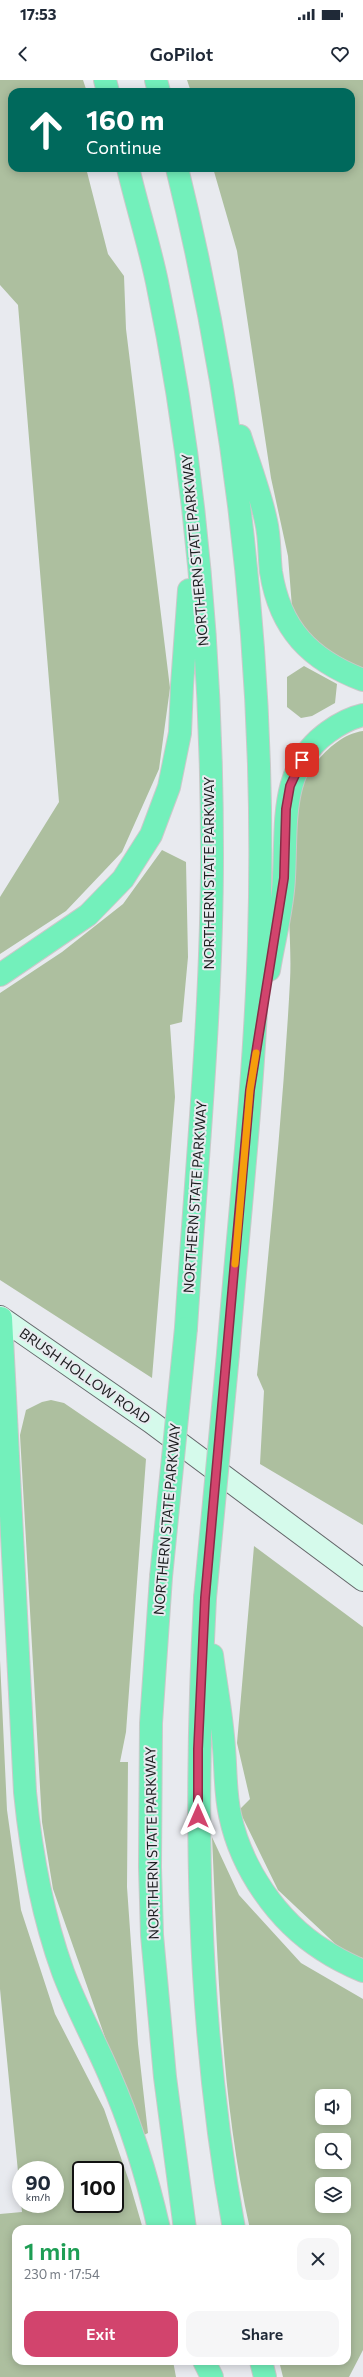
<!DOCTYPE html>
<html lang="en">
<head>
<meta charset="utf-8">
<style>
  body { margin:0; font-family:Commissioner,sans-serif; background:#f6f6f7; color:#1f2937; height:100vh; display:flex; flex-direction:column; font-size:15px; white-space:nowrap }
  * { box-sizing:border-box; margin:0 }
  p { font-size:13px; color:#747a83 }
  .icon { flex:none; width:22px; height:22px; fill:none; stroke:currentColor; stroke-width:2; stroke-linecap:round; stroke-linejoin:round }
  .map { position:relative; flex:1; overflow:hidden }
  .details { position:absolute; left:12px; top:2145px; width:339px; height:140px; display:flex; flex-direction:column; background:#fff; border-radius:12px; box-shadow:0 2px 10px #0003 }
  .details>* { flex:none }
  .hud { position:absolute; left:8px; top:8px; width:347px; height:84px; border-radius:12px; box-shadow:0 2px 10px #0003; background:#00695c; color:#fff; overflow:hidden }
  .controls { position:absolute; left:315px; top:2009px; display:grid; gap:8px }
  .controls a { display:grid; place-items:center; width:36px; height:36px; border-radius:8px; background:#fff; box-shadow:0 2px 10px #0003; font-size:20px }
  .speed { position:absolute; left:12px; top:2081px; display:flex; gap:8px; font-size:20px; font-weight:700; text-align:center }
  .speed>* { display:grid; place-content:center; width:52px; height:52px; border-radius:50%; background:#fff; box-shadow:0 2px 10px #0003; line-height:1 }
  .speed small { font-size:10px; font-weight:400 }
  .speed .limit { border:2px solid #111; border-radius:6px; background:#fff; color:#111 }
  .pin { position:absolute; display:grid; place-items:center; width:34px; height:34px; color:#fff; margin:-17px; border-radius:8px; box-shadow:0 2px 6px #0006 }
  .me { position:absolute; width:44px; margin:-22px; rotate:0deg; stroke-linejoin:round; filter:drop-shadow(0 0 3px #0008) }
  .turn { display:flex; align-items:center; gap:14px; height:84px; padding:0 12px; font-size:18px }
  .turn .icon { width:52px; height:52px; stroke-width:2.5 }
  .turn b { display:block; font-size:28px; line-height:34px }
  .round { display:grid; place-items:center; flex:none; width:42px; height:42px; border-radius:12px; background:#f6f6f7 }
  .summary { display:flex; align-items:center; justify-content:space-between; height:68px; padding:0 12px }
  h1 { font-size:24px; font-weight:600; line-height:30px; color:#1e9e55 }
  .button { display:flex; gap:8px; margin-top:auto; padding:8px 12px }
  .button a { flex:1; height:46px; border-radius:12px; background:#d2446d; color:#fff; font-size:16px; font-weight:600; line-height:46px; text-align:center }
  .button a+a { background:#f6f6f7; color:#1f2937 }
  .status { display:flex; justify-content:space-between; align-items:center; height:28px; padding:0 20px; background:#fff; direction:ltr }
  .status svg { height:11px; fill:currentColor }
  header { display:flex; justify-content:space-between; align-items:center; height:52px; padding:0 12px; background:#fff; font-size:18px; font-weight:600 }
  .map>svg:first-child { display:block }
  .green { fill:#adbf9f; fill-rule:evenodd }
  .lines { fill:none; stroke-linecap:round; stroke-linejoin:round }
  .secondary-casing { stroke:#64666a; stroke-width:24 }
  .motorway-casing { stroke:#c9c9c9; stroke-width:24 }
  .secondary { stroke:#d5faeb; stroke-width:22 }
  .motorway { stroke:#73f0bb; stroke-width:22 }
  .motorway-bridge-casing { stroke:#c9c9c9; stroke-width:24; stroke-linecap:butt }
  .motorway-bridge { stroke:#73f0bb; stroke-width:22 }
  .route-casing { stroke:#882c47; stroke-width:10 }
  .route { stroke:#d2446d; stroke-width:7 }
  .slow { stroke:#f59e0b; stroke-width:7 }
  .labels { text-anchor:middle; stroke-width:4; stroke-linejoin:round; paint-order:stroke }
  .street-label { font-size:14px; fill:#1d1e20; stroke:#e8eaef }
</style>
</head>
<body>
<div class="status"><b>17:53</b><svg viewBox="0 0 49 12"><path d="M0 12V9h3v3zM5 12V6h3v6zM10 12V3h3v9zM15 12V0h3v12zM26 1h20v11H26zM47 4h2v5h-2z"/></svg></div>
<header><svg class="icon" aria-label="back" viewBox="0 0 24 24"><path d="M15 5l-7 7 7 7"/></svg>GoPilot<svg class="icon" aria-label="heart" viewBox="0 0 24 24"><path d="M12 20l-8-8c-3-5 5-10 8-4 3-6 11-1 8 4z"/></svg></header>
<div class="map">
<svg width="363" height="2297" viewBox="0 0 363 2297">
  <rect width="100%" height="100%" fill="#e8eaef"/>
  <path class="green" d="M0,0h83l4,12h-75v76h74l22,86 16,22 2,53 44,359 -11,81 -37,83 -56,59 -66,43v-57l59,-95 -41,-497 -18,-20z
    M187,0h176v591l-37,-16 -33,-35 -5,-64 -17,-78 -34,-227 -24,-83h138v-76h-160z
    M304,586l33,18 -2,19 -23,13 -11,2 -14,-11v-30z
    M363,651v794l-103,-61 4,-73 -7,-16c12,-131 26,-262 33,-394 3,-55 -11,-131 7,-183 9,-28 36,-63 66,-67z
    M162,770l24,12 2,95 -6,65 -12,3 5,72 -23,281 -152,-98v-287l62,-41 61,-48z
    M51,1320l13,3 82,56 -20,273 -6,30h8l-1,125 11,157 10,89 -8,4 -87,-248 -11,-67 -22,-387 6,-25 16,-8z
    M254,1466l109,81v331l-18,-5 -67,-63 -39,-80 11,-11 -13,-56z
    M0,1580l7,150 14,100 34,104 49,95 25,72 14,48h-127v132h157l3,16h-176v-163l22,-2 -22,-223zM21,2090h34v34h-34zM81,2090h34v34h-34z
    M212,1757l27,58 62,68 62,36v351l-14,27h-66l-4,-16h68v-132h-97c-29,-128 -32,-262 -38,-392zM322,2016h22v22h-22zM322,2060h22v22h-22zM322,2104h22v22h-22z"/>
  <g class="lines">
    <g class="secondary-casing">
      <path id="secondary" d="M0,1237l151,105 212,158"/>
    </g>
    <g class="motorway-casing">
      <path id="motorway" d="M105,0l3,12
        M156,0l3,12
        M128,88c9,38 21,76 29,114 39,187 55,380 55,572 0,158 -16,316 -26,474
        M177,88c62,253 90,513 82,773 -4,138 -20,276 -31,413
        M240,356c9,28 20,56 26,85 4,16 3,34 5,51 9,57 39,88 92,108
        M269,890c5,-31 14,-62 15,-93 3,-53 -5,-110 44,-145 11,-8 22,-14 35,-17
        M0,895l88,-60 35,-36 28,-44 18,-48 11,-54 2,-48 7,-95
        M1,1238l24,474c6,61 17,122 38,180 13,35 31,67 46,102 22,50 38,102 50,155
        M161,1497l-10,146 -1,144 2,68 13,142 20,152
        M205,1518c-11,211 -9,422 29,631
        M212,1575c4,31 10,62 12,93 2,23 1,45 6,67 11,53 47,106 93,135 12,8 26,15 40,21
        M204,2281l8,16
        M261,2281l4,16"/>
    </g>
    <use href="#secondary" class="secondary"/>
    <use href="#motorway" class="motorway"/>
    <g class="motorway-bridge-casing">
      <path id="motorway-bridge" d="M161,1497l25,-249
        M205,1518l23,-244"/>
    </g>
    <use href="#motorway-bridge" class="motorway-bridge"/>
  </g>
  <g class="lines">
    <g class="route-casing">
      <path id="route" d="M198,1736v-67l7,-151 45,-508 34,-212 2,-69 4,-23 12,-26"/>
    </g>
    <use href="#route" class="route"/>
    <path class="slow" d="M235,1184l15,-174 6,-37"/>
  </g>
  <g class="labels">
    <g class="street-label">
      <text transform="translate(195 470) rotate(-95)" y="5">NORTHERN STATE PARKWAY</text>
      <text transform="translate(209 793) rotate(-90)" y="5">NORTHERN STATE PARKWAY</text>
      <text transform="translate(195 1117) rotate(-86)" y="5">NORTHERN STATE PARKWAY</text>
      <text transform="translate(85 1296) rotate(35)" y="5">BRUSH HOLLOW ROAD</text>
      <text transform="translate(167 1439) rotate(-85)" y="5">NORTHERN STATE PARKWAY</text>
      <text transform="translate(152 1763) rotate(-91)" y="5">NORTHERN STATE PARKWAY</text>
    </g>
  </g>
</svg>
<div class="controls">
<a><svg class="icon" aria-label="sound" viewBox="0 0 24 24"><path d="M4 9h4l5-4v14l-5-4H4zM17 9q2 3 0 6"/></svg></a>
<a><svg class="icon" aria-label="search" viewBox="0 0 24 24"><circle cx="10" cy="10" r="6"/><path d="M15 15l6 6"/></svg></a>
<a><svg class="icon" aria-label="layers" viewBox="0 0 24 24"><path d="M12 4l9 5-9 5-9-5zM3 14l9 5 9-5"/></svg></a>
</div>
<div class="speed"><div>90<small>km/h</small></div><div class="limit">100</div></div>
<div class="pin" style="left:302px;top:680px;background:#d93025"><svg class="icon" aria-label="arrive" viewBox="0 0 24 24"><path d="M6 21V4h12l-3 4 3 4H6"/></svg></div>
<svg class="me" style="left:198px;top:1736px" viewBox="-20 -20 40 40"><path d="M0-17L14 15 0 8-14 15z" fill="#d2446d" stroke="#fff" stroke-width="4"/></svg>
<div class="hud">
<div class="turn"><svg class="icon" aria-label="ahead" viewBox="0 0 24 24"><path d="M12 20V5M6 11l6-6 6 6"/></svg><div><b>160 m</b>Continue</div></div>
</div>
<section class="details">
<div class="summary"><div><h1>1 min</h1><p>230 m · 17:54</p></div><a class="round"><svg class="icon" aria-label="close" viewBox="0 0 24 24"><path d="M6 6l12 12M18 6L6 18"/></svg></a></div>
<div class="button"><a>Exit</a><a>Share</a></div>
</section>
</div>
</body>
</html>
